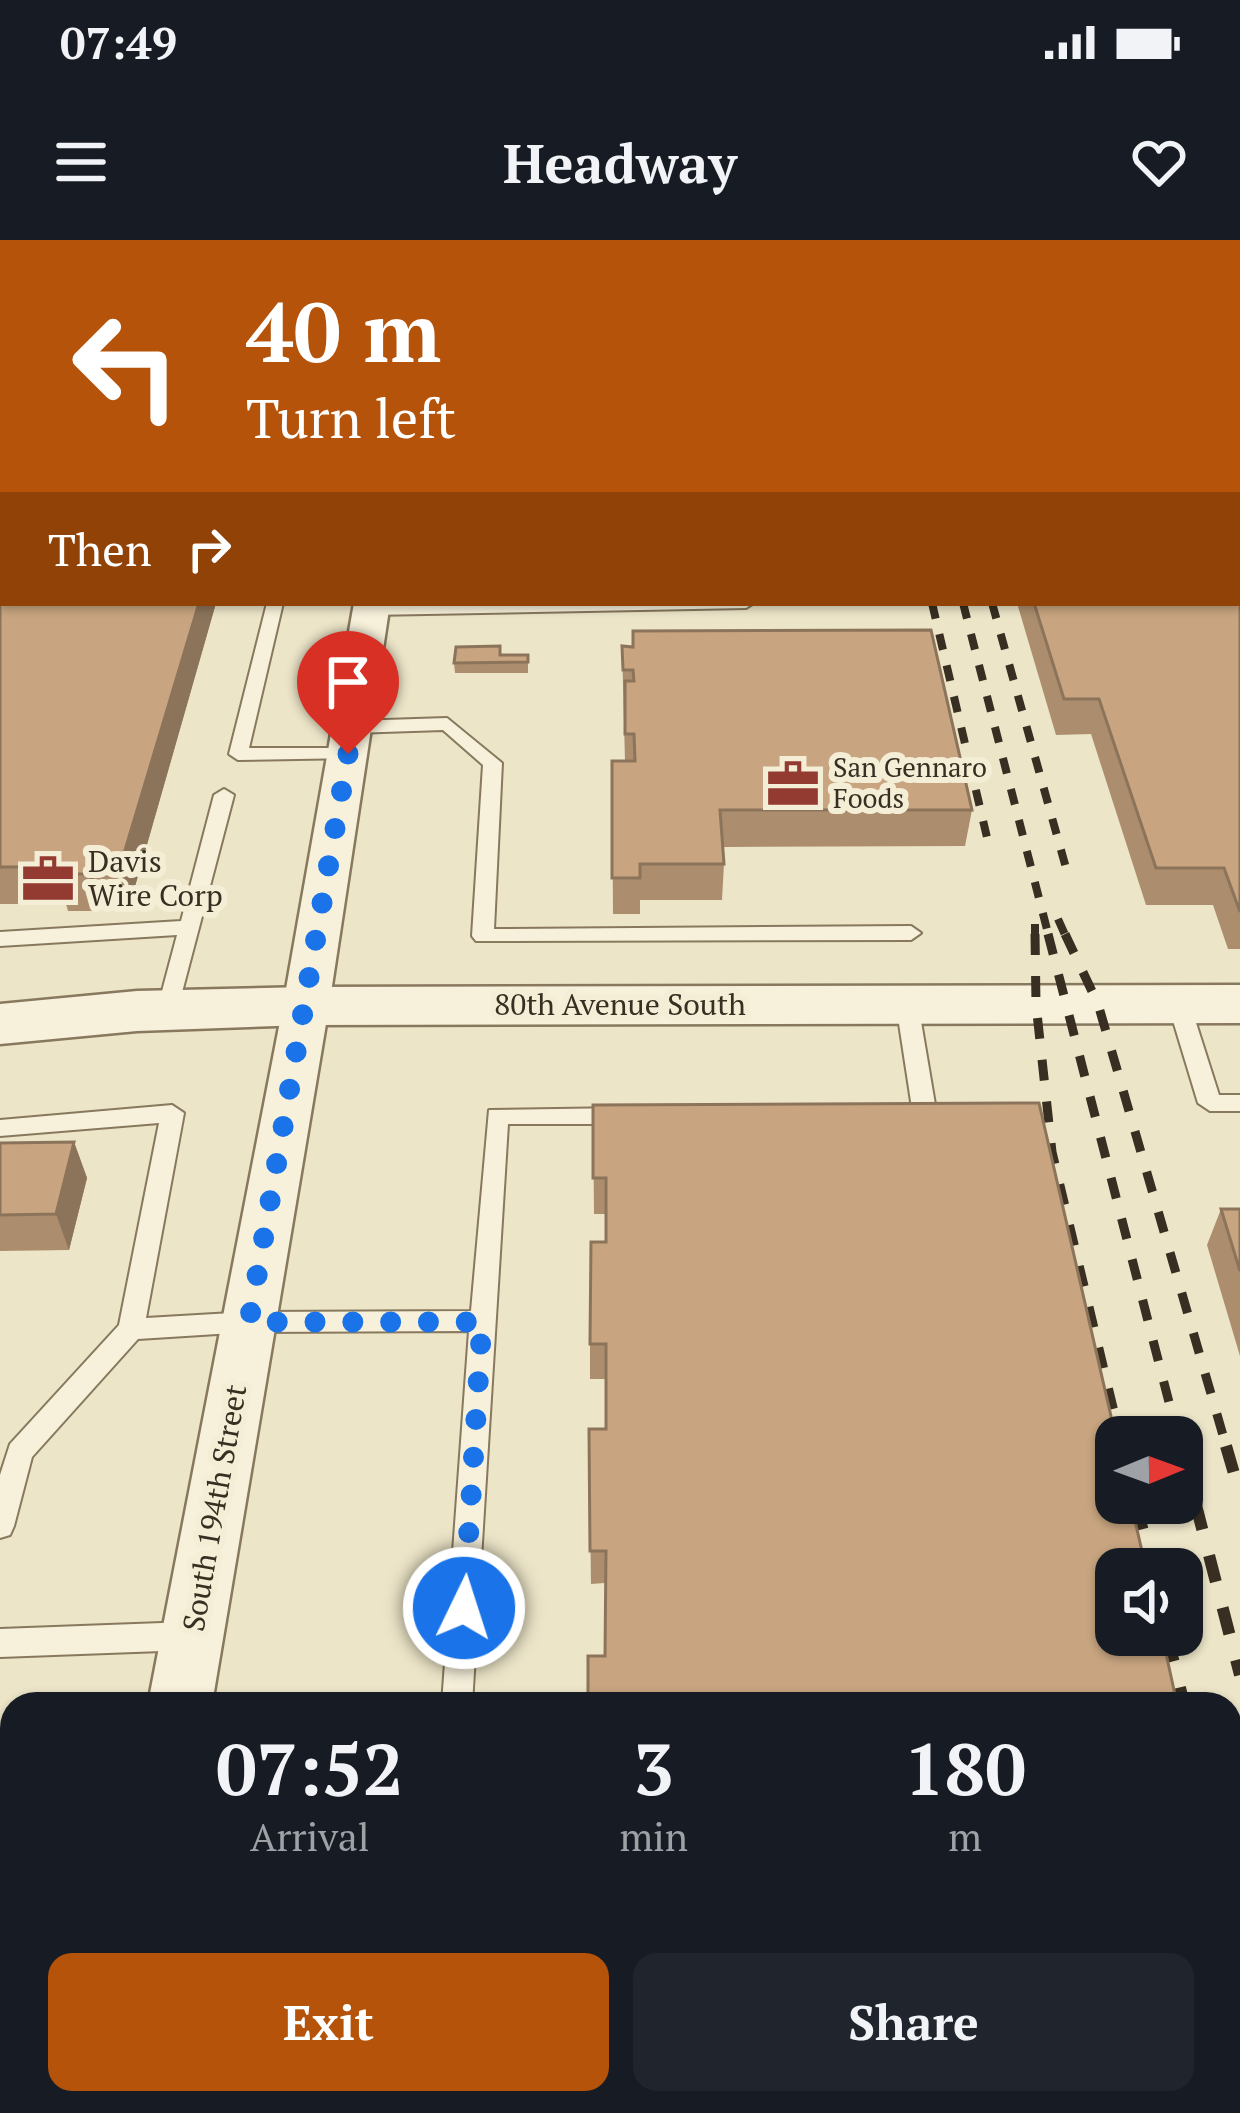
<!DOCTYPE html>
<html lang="en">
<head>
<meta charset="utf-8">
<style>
  body { margin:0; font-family:"PT Serif",serif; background:#20242c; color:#f1f3f6; height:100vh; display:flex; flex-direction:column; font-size:45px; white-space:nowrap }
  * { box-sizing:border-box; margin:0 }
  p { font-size:39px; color:#9ea1a6 }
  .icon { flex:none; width:66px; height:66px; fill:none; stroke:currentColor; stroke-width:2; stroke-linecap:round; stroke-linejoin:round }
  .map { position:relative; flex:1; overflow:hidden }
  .drawer { position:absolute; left:0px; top:1452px; width:1242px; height:423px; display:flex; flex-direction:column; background:#171b24; border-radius:36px 36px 0 0; box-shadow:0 3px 9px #0004 }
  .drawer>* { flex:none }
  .guide { position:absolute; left:0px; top:0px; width:1242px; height:366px; box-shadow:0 3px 9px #0004; background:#b45309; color:#fff; overflow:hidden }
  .needle { width:78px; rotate:89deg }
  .tools { position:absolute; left:1095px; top:1176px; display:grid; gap:24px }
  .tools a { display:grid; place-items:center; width:108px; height:108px; border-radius:24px; background:#171b24; box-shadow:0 3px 9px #0004; font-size:60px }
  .pin { position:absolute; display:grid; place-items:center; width:102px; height:102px; color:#fff; margin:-123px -51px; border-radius:50% 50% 50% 0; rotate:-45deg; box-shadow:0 0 12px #0007 }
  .pin .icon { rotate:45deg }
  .me { position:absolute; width:132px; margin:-66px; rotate:4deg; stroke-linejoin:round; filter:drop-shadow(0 0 9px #0008) }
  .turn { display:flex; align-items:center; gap:42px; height:252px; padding:0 48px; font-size:54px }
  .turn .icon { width:156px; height:156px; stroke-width:2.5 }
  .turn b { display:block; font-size:84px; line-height:102px }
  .then { display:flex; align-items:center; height:114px; padding:0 48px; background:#0003; gap:24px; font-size:45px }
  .eta { display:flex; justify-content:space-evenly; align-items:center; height:204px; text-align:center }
  .eta b { font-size:72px; font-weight:600; line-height:84px }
  .button { display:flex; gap:24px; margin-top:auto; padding:24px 48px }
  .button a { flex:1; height:138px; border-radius:24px; background:#b45309; color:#fff; font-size:48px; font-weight:600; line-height:138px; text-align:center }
  .button a+a { background:#20242c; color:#f1f3f6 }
  .status { display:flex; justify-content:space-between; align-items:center; height:84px; padding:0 60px; background:#171b24; direction:ltr }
  .status svg { height:33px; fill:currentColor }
  header { display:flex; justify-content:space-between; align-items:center; height:156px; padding:0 48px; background:#171b24; font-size:54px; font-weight:600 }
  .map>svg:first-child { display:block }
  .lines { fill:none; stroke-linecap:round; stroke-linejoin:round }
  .service-casing { stroke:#87785e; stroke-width:4 }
  .minor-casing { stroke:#87785e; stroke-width:5 }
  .tertiary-casing { stroke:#87785e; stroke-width:5 }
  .service { fill:#f7f1db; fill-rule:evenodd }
  .minor { fill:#f7f1db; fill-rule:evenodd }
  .tertiary { fill:#f7f1db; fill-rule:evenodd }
  .rail-far2 { stroke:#382e21; stroke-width:8; stroke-dasharray:16 16; stroke-linecap:butt }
  .rail-far1 { stroke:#382e21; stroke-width:9; stroke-dasharray:21 21; stroke-linecap:butt }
  .rail { stroke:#382e21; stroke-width:12; stroke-dasharray:27 27; stroke-linecap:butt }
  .wall { fill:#ac8e6e }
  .shaded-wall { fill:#8c745a }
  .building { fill:#c8a580; stroke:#8c745a; stroke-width:3 }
  .route { stroke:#1a73e8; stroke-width:21; stroke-dasharray:0 37.8 }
  .labels { text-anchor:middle; stroke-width:12; stroke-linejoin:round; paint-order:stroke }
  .far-poi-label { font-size:27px; fill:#382e21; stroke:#f4eed7; text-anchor:start }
  .poi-label { font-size:30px; fill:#382e21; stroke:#f4eed7; text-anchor:start }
  .street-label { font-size:30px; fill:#382e21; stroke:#f4eed7 }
</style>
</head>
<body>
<div class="status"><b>07:49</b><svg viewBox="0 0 49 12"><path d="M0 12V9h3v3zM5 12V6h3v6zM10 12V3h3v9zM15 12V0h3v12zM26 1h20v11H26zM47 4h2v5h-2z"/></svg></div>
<header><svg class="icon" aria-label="menu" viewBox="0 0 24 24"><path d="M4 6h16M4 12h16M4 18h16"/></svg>Headway<svg class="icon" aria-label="heart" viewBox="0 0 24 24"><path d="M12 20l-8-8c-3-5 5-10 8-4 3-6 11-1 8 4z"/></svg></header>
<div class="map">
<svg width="1240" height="1873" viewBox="0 0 1240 1873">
  <rect width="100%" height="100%" fill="#ece5c8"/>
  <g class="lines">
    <g class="service-casing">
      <path id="service" d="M1239,13h1v8h-1z
        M267,363h16l-34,145h99l7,2v8l-117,2 -9,-6z
        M473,363h281l-8,5 -375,7 -8,-5 8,-5z
        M447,478l55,45 -8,166 417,-3 10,7 -10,7 -435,1 -4,-5 11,-171 -40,-35 -90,3 -9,-6 9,-6z
        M224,549l10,6 -58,220h-16l-3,-5 20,-75 -177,11v-14l181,-11 33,-126z
        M907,757l11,7 19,112 -12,8 -24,-2 -4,-6 4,-6 11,-2 -16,-104z
        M1179,757l11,7 29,91h21v16h-30l-12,-8 -30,-99z
        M172,865l12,8 -38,205 103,-6 222,-1 18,-201 133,-2 12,8 -12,8h-114l-36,580h-30l27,-373 -220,1 -111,7 -106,118 -18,69 -4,9 -10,3v-63l10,-31 109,-119 40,-202 -159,13v-16z
        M189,1382l10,4 5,10 -5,10 -10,4 -189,7v-28z
        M0,1777h12v34h-12z
        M413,1863h36v10h-36z"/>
    </g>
    <g class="minor-casing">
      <path id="minor" d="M354,363h36l-61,403 -117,698h-64l135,-698z
        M71,1863h76l-1,10h-76z"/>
    </g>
    <g class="tertiary-casing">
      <path id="tertiary" d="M1240,745v38l-934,2 -169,6 -137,13v-40l137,-13 169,-4z"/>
    </g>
    <use href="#service" class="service"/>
    <use href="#minor" class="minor"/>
    <use href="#tertiary" class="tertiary"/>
    <path class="rail-far2" d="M932,363l57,243
      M963,363l86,334
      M992,363l76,272
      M1058,679l8,18
      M1035,684v13"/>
    <path class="rail-far1" d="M1035,694l1,70 16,148 68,285
      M1048,694l130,503
      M1065,694l33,70 129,445"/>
    <path class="rail" d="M1226,1206l14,48
      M1182,1211l58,224
      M1136,1263l16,66
      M1167,1395l17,69
      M1230,1656l10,42"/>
  </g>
  <path class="wall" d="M0,7h3v356h213l-86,301h-29l-2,7h-31l-2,-7h-66z
    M1240,56v653h-12l-15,-44h-67l-55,-171 -35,1 -39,-132h222z
    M622,406l350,164 -7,36 -242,1 1,17 -2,36h-82v14h-27l-1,-153h13z
    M500,415h28v18h-73l-1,-10z
    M1039,863l-434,553v-73l-14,1 -2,-155h17v-50h-16v-35l16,-102v-28h-12l-1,-109z
    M74,902l13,36 -18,72 -69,1v-108z
    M1221,969h19v147l-33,-111z"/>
  <path class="shaded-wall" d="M199,363h17l-86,301 -10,-37z
    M90,627l11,37 -2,7 -11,-37z
    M74,902l13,36 -18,72 -13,-36z"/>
  <path class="building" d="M11,0h353v3h-355z
    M0,7h3v356h196l-79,264h-30l-2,7h-30l2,-7h-60v-609l2,-3h-2z
    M1239,107h1v565l-16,-44h-68l-57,-169h-35l-30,-96h205z
    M931,390l41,180h-252l4,54h-84v14h-28v-117h23l-1,-27h-9v-53h9l-1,-11h-10l-1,-24 11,1v-16z
    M500,406v9h28v7l-74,1 2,-16z
    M1039,863l77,335v65h15l15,66h-30v66h46l15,69h-589v-48h17l1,-105h-16l-1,-122h17v-85h-16l1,-102h15v-64h-13v-73z
    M74,902l-18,72 -56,1v-72z
    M1221,969h19v62z
    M1230,1701l10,57v115h-657v-10h647z"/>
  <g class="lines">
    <path class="route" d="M348,514l-99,568h233l-18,286"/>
  </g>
  <defs>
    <g id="office-bare" transform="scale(4.14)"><path d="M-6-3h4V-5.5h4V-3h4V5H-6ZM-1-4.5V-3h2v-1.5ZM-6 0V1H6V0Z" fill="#933a31" stroke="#f4eed7" stroke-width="2.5" paint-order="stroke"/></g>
  </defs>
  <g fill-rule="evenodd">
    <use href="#office-bare" x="793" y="544"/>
    <use href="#office-bare" x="48" y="639"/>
  </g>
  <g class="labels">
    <g class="far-poi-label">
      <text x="833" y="537">San Gennaro<tspan x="833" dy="31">Foods</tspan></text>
    </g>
    <g class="poi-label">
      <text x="88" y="632">Davis<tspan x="88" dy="34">Wire Corp</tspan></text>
    </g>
    <g class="street-label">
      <text x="620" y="775">80th Avenue South</text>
      <text transform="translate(215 1268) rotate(-80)" y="10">South 194th Street</text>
    </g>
  </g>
</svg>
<div class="tools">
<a><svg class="needle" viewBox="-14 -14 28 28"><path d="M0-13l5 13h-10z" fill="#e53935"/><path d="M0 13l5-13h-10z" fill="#9ea1a6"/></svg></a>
<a><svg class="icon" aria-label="sound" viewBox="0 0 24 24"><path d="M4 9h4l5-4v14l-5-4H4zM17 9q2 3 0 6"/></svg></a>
</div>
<div class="pin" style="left:348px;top:514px;background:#d93025"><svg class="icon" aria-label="arrive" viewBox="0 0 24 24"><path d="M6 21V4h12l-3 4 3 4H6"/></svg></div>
<svg class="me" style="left:464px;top:1368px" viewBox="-20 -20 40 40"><circle r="17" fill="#1a73e8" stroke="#fff" stroke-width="3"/><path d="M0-11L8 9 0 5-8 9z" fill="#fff"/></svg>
<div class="guide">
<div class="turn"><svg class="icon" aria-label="left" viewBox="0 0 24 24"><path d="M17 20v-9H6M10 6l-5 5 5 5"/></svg><div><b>40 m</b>Turn left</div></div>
<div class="then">Then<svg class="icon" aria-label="right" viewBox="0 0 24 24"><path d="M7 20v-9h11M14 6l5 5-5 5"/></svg></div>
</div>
<section class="drawer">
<div class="eta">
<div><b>07:52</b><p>Arrival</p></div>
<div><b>3</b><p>min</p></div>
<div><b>180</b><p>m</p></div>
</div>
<div class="button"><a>Exit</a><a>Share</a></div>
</section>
</div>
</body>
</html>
